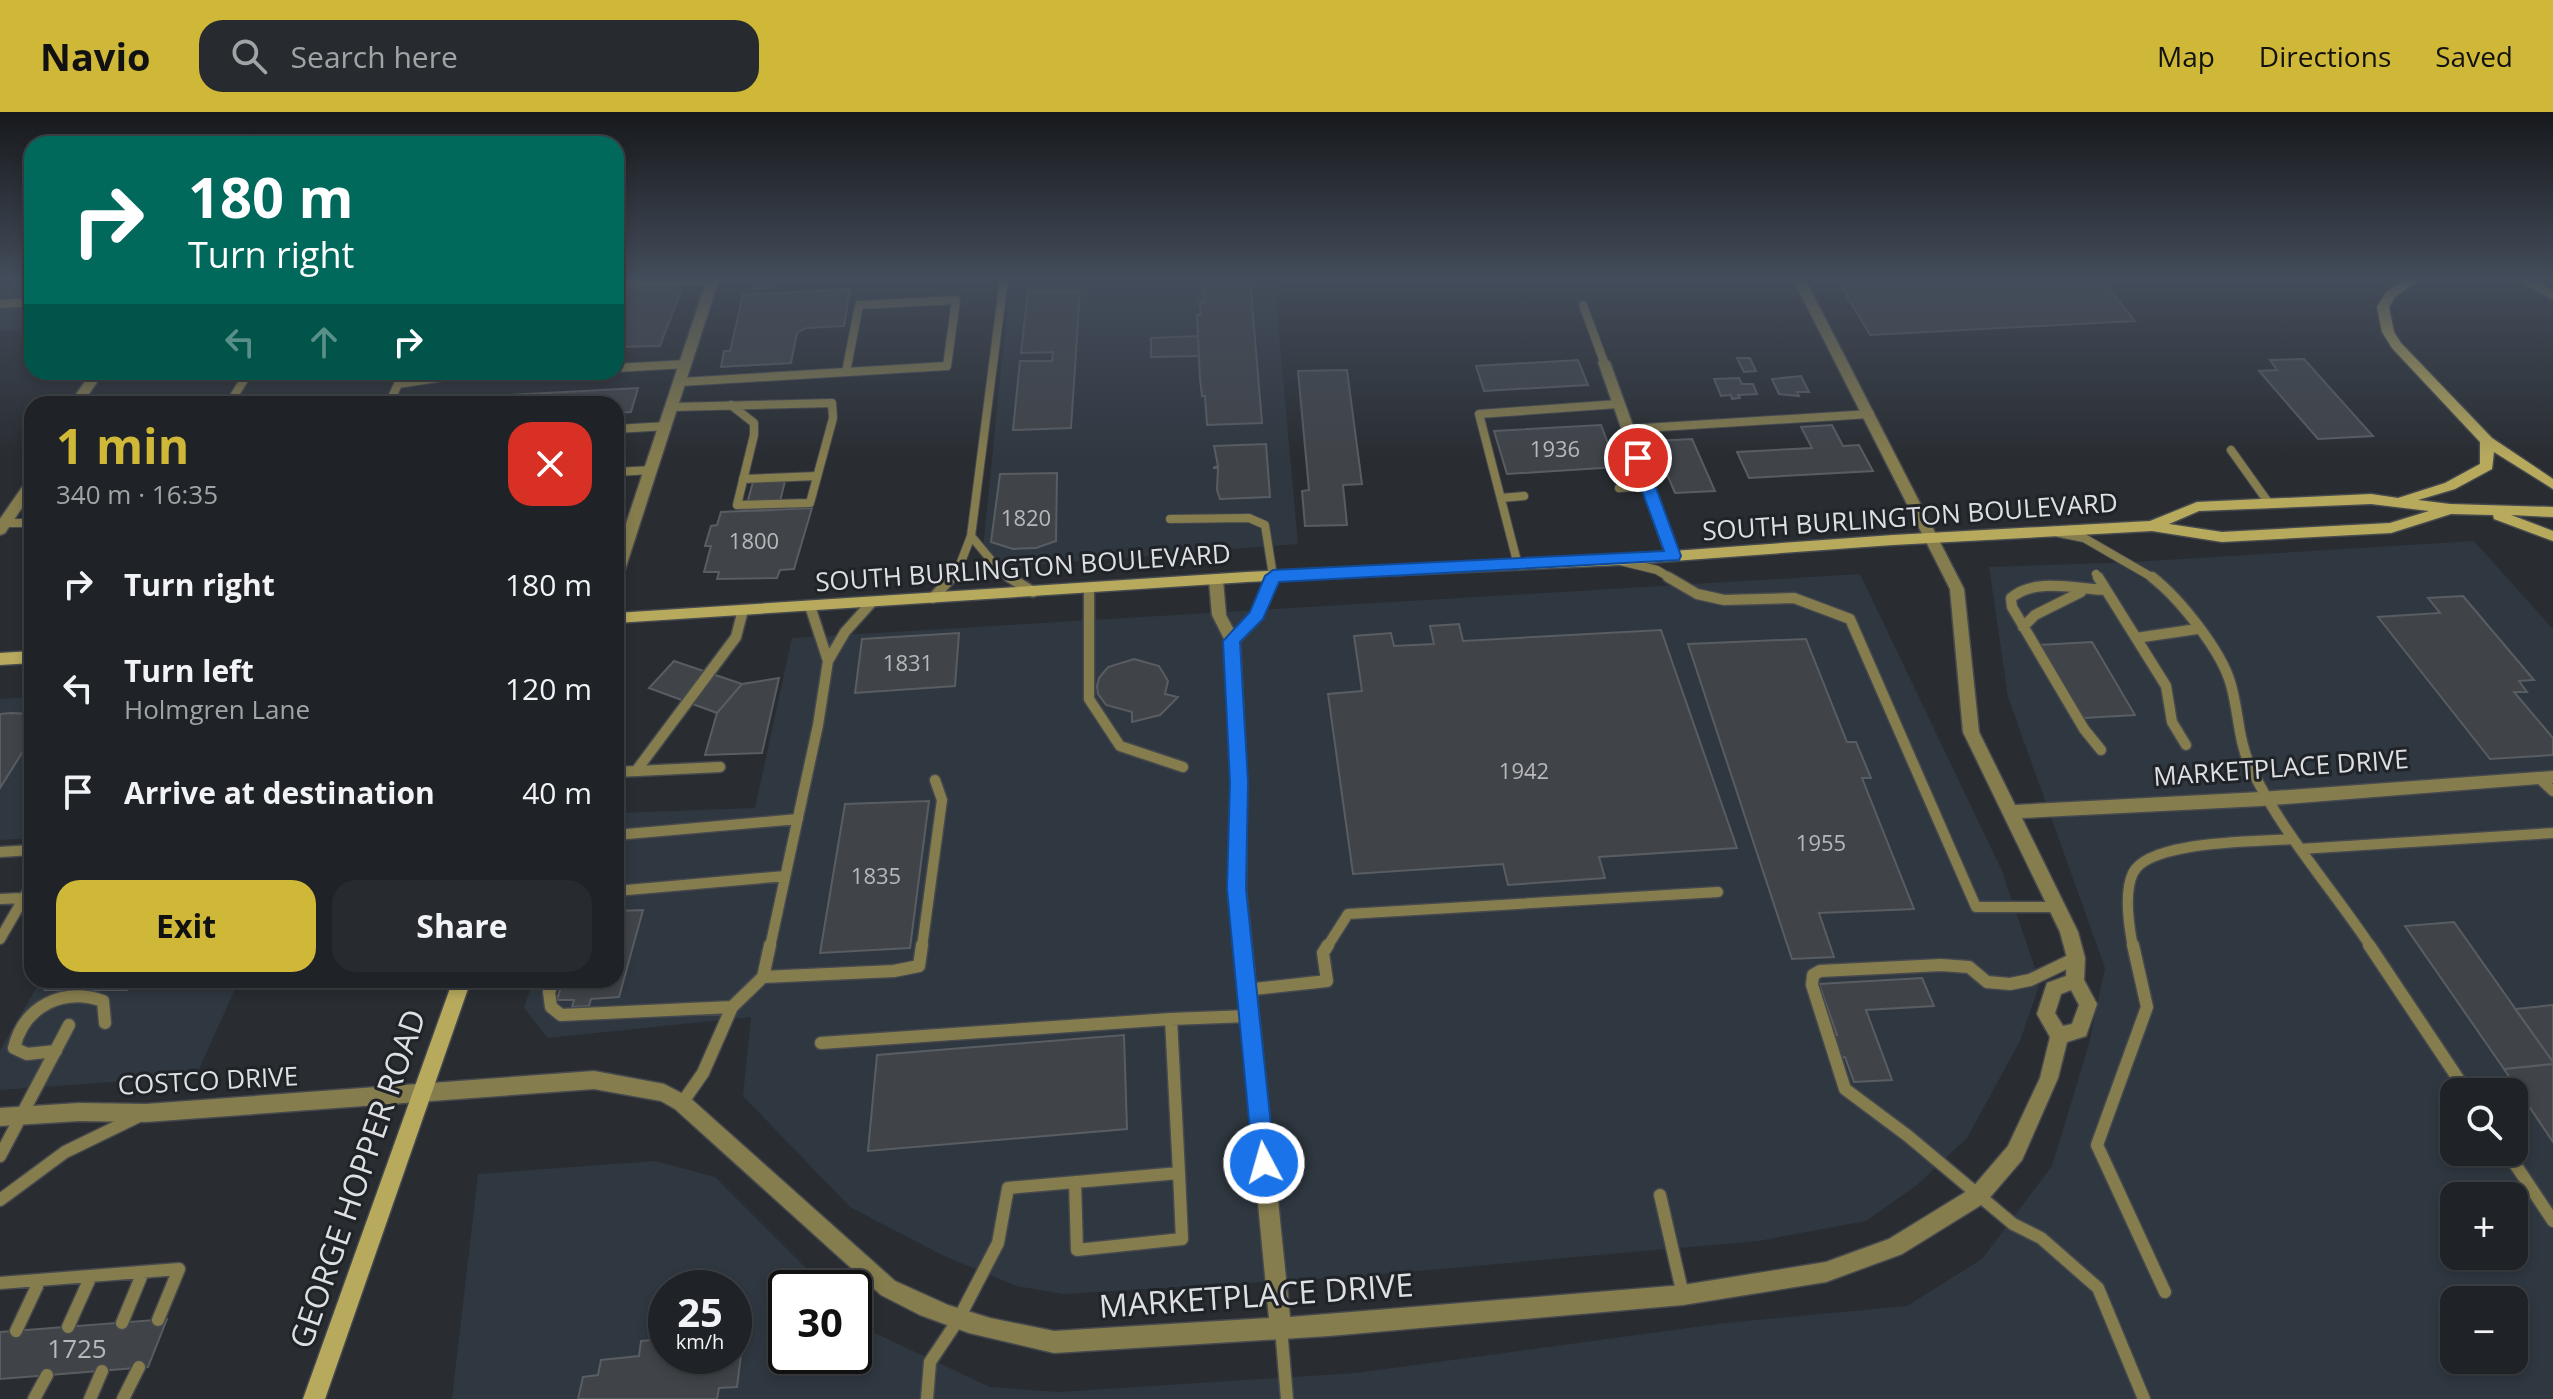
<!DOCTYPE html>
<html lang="en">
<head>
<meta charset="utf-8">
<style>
  body { margin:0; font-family:"Open Sans",sans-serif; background:#272a2e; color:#f1f3f6; height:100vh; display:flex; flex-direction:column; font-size:30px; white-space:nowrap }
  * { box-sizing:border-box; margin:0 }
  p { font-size:26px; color:#a1a4a7 }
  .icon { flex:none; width:44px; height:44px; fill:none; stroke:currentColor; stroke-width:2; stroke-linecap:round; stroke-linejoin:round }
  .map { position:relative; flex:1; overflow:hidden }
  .side { position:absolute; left:24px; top:284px; width:600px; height:592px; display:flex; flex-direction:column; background:#1f2226; border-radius:24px; box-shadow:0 4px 12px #0003,0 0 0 2px #3c3f43 }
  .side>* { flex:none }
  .guide { position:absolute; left:24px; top:24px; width:600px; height:244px; border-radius:24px; box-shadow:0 4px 12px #0003,0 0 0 2px #3c3f43; background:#00695c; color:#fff; overflow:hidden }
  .buttons { position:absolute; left:2440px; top:966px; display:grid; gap:16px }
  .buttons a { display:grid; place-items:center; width:88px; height:88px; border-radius:16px; background:#1f2226; box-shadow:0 4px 12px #0003,0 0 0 2px #3c3f43; font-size:40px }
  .speed { position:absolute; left:648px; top:1158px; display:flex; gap:16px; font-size:40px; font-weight:700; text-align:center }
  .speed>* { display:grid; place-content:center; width:104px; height:104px; border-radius:50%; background:#1f2226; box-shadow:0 4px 12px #0003,0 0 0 2px #3c3f43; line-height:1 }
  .speed small { font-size:20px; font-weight:400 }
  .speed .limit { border:4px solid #111; border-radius:12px; background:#fff; color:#111 }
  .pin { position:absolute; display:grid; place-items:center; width:68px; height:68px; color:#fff; margin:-34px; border:4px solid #fff; border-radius:50%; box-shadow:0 2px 8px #0007 }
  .me { position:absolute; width:88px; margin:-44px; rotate:354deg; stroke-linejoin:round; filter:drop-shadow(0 0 6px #0008) }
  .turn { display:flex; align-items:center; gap:28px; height:168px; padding:0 32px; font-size:36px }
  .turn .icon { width:104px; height:104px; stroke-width:2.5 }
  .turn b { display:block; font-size:56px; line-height:68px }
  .lanes { display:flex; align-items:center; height:76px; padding:0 32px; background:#0003; justify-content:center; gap:40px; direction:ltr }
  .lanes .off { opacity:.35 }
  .round { display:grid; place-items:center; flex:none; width:84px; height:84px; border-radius:24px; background:#272a2e }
  .head { display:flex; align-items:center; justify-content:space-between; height:136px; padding:0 32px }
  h1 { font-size:48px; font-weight:700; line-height:60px; color:#cfb837 }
  .cta { display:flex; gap:16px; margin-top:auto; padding:16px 32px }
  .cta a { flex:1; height:92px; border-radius:24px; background:#cfb837; color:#111; font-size:32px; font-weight:700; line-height:92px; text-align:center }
  .cta a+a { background:#272a2e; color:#f1f3f6 }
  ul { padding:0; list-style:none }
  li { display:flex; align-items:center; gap:24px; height:104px; padding:0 32px }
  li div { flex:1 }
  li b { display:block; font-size:30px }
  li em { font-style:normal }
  header { display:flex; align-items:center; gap:48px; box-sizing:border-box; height:112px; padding:0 40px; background:#cfb837; color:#111 }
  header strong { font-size:38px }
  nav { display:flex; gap:44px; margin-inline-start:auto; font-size:28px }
  .search { width:560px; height:72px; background:#272a2e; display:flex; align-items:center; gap:20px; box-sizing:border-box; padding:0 28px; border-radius:24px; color:#a1a4a7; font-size:30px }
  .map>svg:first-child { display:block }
  .built { fill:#2f3740; fill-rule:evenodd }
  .building { fill:#404449; stroke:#595d62; stroke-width:2 }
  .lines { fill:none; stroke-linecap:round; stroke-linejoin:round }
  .lane-far2-casing { stroke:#46494e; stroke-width:10 }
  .lane-far1-casing { stroke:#46494e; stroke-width:13 }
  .lane-casing { stroke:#46494e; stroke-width:15 }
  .street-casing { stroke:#46494e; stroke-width:3 }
  .secondary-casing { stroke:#46494e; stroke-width:3 }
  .lane-far2 { stroke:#867d4e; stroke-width:8 }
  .lane-far1 { stroke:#867d4e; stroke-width:10 }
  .lane { stroke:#867d4e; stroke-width:12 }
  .street { fill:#867d4e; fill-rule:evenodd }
  .secondary { fill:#b8aa5d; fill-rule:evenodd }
  .route { fill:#1a73e8; stroke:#114b97; stroke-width:2 }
  .labels { text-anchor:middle; stroke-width:6; stroke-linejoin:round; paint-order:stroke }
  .number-label { font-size:22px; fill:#b6b8bc }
  .street-label { font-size:26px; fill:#dddfe2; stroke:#202428 }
  .near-number-label { font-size:26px; fill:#b6b8bc }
  .near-street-label { font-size:32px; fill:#dddfe2; stroke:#202428 }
</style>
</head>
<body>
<header>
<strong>Navio</strong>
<div class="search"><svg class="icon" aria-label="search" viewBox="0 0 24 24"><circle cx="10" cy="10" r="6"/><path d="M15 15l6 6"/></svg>Search here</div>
<nav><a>Map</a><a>Directions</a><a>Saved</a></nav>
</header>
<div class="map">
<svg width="2553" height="1287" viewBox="0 0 2553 1287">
  <rect width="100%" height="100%" fill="#292d32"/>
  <path class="built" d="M0,167h32v51l-32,1z
    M1010,167h264l24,265 -317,25z
    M2474,429l79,88v770h-2101l26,-225 177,-13 60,16 111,111h-40v68h68v-39l10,11 126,59 69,5 297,-19 369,-50 182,-17 75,-47 70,-93 37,-122 16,-76 -97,-271 -19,-130 144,-5zM2454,980h60v60h-60zM2454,1084h60v60h-60zM666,1176h68v68h-68zM2454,1188h60v60h-60z
    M1860,462l142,297 38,112 -20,58 -53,97 -50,47 -51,36 -108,20 -409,36 -285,17 -48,-8 -74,-31 -92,-48 -107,-111 8,-79 -203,21 -24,-30 9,-28h83v-167l139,-5 37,-170z
    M32,585v141l-32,2v-141z
    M41,868h198l-43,96 -196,14v-40z"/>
  <path class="building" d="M756,167h25l-1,4 -9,1v4l-18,1z
    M1203,167h47l12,144 -55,2 -2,-29h-3l-2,-17 -3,-64 4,-1 -1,-12h4z
    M1837,167h264l34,42 -265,14z
    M682,176l-22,58 -44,1v-57z
    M850,177l-6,37 -38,2 -9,5 -6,30 -70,4 3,-16h6l13,-56z
    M1080,179l-9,137 -58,2 7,-69h32l1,-9 -32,1 7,-61z
    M1198,224l1,20 -48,1v-19z
    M1737,246h13l6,13 -12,1z
    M2304,247l69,77 -55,3 -59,-68 18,-1 -7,-10z
    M1578,248l10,25 -104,6 -8,-25z
    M1347,258l15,114 -19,1 4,40 -42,1 -3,-35 7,-1 -11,-119z
    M1801,264l8,16h-12l2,4 -20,-2 -7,-15z
    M1739,266l3,6h11l4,10 -19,1 2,3 -8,1 -1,-4 -10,1 -7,-17z
    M638,276l-7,24 -15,1v-9h-112l4,-9z
    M175,283l-1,3 16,-2 -3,8h-70z
    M1601,313l16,42 -110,7 -13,-43z
    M1832,313l11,21 16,-1 14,26 -124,7 -12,-26 75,-4 -11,-21z
    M1692,327l23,52 -40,2 -22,-52z
    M1266,332l4,53 -50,2 -3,-9 1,-22h-5l5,-2 -4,-20z
    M1057,361l-1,68 -20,7 -23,1 -22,-7 9,-68z
    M785,369l-7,29 -33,1 8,-29z
    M812,396l-18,61 -14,1 -3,8 -60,1 2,-7h-15l7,-26h-6l6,-20 6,-1 4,-13z
    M2463,484l71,84 -15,1 8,11h-13l39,46v17l-63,4 -112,-142 62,-4 -12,-15z
    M1459,512l4,17 198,-11 76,218 -138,9 6,21 -97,7 -5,-21 -150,10 -25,-180 34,-3 -8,-55 37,-3 3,13 40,-2 -4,-18z
    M959,521l-4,53 -100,7 7,-54z
    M1806,527l41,103h9l15,36h-9l52,131 -95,4 15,44 -42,2 -104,-315z
    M2092,530l43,73 -51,3 -45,-73z
    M1134,547l25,7 9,15 -3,13 13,3 -18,18 -28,7v-10l-26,-7 -8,-11 -1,-8 2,-8 9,-11z
    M674,549l68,23 -25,29 -68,-25z
    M779,566l-17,75 -57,2 12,-42 25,-29z
    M11,601l21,1v23l-32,51v-74z
    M929,689l-19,147 -90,5 25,-149z
    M643,798l-24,87 -28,2 -2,7 -17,1 2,-7h-17l6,-20h53v-69z
    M2454,810l99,140v2l-49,5 -99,-143z
    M1922,866l12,28 -68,4 26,70 -38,2 -9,-25 -7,1 -8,-23h7l-18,-51z
    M51,868h81l-5,10h-82z
    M2553,893v57l-38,-53z
    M1124,923l3,94 -259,22 9,-96z
    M2553,952v78l-49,-73z
    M167,1207l-19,48 -148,12v-47z
    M666,1227v17l75,-1 -4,32 -18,1 -2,11h-139l5,-22 15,-2 3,-15 38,-4 2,-15z"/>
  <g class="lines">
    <g class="lane-far2-casing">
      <path id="lane-far2" d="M616,172l97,-4
        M0,192l32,-2
        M1583,193l21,57
        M616,256l70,-4
        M95,264l145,-4
        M681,270l266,-16 9,-66 -97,5 -13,67
        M229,292l20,-32
        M389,292l9,-20 52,-8 78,-4
        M672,295l160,-4 1,15 -23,85 -73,2 17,-70v-12l-23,-18
        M616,317l51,-3
        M1628,317l242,-15
        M2231,338l37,52
        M616,360l36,-2
        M743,367l74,-3
        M1619,376l29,-2
        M1501,386l23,-2
        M1170,407l79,-1 16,7 8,51
        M0,411h32
        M2059,421l25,5 71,41
        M971,424l30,36 11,7
        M1620,449l37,9 15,9
        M1518,453l-39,-151 139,-10
        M2096,462l3,5
        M950,467l11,-17 10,-26 33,-257"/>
    </g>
    <g class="lane-far1-casing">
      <path id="lane-far1" d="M1009,465l24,15
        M1668,465l29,17 27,6 70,-2 56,21 126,288h81
        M2098,465l68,109 6,36 14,23
        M2152,465c27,21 70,74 79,108 8,28 7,56 20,83 31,65 80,119 120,179
        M1089,476v111l31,47 63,21
        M933,486l19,-21
        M810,494l18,55
        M2023,515l12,-12 46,-23
        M2136,526l61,-9
        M2101,638l-17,-21 -72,-122 -1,-9c24,-21 65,-9 94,-8
        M636,659l100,-134 7,-27
        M616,660l104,-5
        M2539,666l14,13
        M616,723l182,-16
        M2300,737l253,-16
        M0,740l32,-2
        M616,779l169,-15
        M0,787l24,-1
        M0,827l32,-55
        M770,835l48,-222 10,-64 17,-29 27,-30
        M922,835l20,-147 -7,-20
        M1327,835l21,-33 370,-22
        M2133,835c-4,-20 -9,-55 0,-74 16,-33 126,-31 160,-34"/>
    </g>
    <g class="lane-casing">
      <path id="lane" d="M2133,833l14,62 -50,138 68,147
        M2369,833l98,147
        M2076,846l-46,22 -20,4 -23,-2 -18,-15 -28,-2 -121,6 -7,4 -1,10 33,104 63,47 105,88 28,14 57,50 46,111
        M763,865l131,-6 25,-5 3,-21
        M553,868l-4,12 2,15 10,8 171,-8
        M1245,878l82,-9 -4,-28 5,-8
        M821,931l350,-24
        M56,939l-29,3 -13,-6c10,-42 49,-61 89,-47l2,22
        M682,991l21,-30 29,-66 31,-30 7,-32
        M2507,1040l46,69
        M0,1044l69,-131
        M1075,1070l2,68 105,-11 -3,-66
        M1660,1083l23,100
        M0,1088l65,-48 72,-35
        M0,1171l179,-14 -21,51
        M122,1211l21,-51
        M68,1215l23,-51
        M1281,1216l6,71
        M16,1219l24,-51
        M34,1287l13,-24
        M90,1287l12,-28
        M123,1287l16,-32
        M927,1287l3,-37 28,-42 40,-77 10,-55 171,-15 -8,-154 78,-3"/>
    </g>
    <g class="street-casing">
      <path id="street" d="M707,167h12l-96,297 -7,5v-27z
        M1793,167h12l159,310 15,143 36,73 246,-13 292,-21v12l-292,23 -239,12 56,114 7,26 -1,22 13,24 -11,32 -19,6 -9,36 -36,82 -36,42 -84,52 -76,28 -143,23 -354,31 -275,17 -85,-20 -49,-18 -39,-20 -206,-186 -14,-8 -67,-12 -448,33 -67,-1 -79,5v-18l79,-5 67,1 448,-33 70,13 25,13 206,184 53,24 42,13 64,13 215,-13 -41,-429 3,-107 -6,-141 -13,-26 -3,-35 7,-5 7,5 3,35 8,15 17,-18 15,-36 7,-5 7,5 -18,43 -22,23 7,140 -1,107 44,428 393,-32 143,-23 63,-23 83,-51 36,-42 32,-68 10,-41 -13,-23 10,-31 19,-7 1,-18 -7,-26 -97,-200 -13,-143zM2071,878l8,15 -7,19 -9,2 -8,-13 6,-19z
        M2516,167h15l22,12v9z
        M1604,246l6,4 70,194 -2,3h-10l-2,-3 -68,-194z
        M92,260h12l-22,32h-13z
        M32,367v14l-27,40 -5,2v-16l27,-39z"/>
    </g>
    <g class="secondary-casing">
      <path id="secondary" d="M2407,167h14l-26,18 -6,10 5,25 7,11 91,95 61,41v10l-59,-37 -2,17 -37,20 -37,11 32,4 103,3v10l-42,-2 42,16v10l-59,-22 -1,-4 -42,-1 -60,19 -169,9 -70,-11 -259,14 -275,20 -371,17 -631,41v-10l631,-41 371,-17 275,-20 257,-14 47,-19 174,-8 27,4 47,-15 35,-19v-22l-88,-94 -10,-16 -5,-25 9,-15zM2371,392l58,7 -39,12 -168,9 -53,-8 30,-13z
        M32,539v12l-32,2v-12z
        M453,868h18l-146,419h-22z"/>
    </g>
    <use href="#lane-far2" class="lane-far2"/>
    <use href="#lane-far1" class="lane-far1"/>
    <use href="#lane" class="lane"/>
    <use href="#street" class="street"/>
    <use href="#secondary" class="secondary"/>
  </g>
  <linearGradient id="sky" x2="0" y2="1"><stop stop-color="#17191c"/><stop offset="0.48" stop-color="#434c5a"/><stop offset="1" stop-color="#434c5a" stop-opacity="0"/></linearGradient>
  <rect width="2553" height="347" fill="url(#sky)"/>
  <path class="route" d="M1638,341l7,5 36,98 -2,4 -400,22 -16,37 -23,23 8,140 -2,107 29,274 -3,8 -8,3 -8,-3 -3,-8 -26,-274 3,-107 -7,-141 27,-29 15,-36 8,-6 391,-19 -34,-93z"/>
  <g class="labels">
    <g class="number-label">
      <text x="1555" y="345">1936</text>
      <text x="1026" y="414">1820</text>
      <text x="754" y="437">1800</text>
      <text x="908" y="559">1831</text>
      <text x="1524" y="667">1942</text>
      <text x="1821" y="739">1955</text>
      <text x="876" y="772">1835</text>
    </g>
    <g class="street-label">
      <text transform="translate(1910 405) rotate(-4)" y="9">SOUTH BURLINGTON BOULEVARD</text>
      <text transform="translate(1023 456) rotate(-4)" y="9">SOUTH BURLINGTON BOULEVARD</text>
      <text transform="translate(2281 656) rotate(-4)" y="9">MARKETPLACE DRIVE</text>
      <text transform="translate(208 969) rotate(-3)" y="9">COSTCO DRIVE</text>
    </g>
    <g class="near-number-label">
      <text x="77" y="1246">1725</text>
    </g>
    <g class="near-street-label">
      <text transform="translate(358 1067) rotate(-71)" y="11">GEORGE HOPPER ROAD</text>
      <text transform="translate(1256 1184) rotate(-4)" y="11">MARKETPLACE DRIVE</text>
    </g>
  </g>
</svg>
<div class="buttons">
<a><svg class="icon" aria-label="search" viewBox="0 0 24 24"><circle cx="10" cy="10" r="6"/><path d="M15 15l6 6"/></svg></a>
<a>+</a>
<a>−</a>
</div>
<div class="speed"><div>25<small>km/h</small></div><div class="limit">30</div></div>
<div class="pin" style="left:1638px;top:346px;background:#d93025"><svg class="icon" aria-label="arrive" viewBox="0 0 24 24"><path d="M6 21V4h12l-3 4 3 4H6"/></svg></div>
<svg class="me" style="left:1264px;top:1051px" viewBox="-20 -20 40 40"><circle r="17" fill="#1a73e8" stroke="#fff" stroke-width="3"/><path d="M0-11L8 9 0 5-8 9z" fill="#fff"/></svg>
<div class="guide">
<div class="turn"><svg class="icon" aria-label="right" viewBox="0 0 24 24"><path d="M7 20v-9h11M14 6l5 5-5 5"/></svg><div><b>180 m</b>Turn right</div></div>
<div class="lanes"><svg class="icon off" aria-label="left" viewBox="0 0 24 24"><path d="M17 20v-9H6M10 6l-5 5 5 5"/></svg><svg class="icon off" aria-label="ahead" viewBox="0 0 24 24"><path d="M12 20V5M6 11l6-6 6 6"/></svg><svg class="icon" aria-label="right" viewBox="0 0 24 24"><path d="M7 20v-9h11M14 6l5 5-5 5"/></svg></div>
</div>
<section class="side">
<div class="head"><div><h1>1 min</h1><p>340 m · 16:35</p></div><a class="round" style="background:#d93025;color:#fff"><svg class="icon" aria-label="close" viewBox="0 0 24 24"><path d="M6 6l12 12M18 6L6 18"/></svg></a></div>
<ul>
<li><svg class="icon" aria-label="right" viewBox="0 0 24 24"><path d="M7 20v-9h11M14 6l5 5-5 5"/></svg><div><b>Turn right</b></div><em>180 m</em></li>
<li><svg class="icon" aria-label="left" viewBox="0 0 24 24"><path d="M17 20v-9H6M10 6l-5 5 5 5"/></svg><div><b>Turn left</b><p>Holmgren Lane</p></div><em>120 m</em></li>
<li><svg class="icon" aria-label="arrive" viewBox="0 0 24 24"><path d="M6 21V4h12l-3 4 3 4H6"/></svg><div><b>Arrive at destination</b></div><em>40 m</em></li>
</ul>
<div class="cta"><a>Exit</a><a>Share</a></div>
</section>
</div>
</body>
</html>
